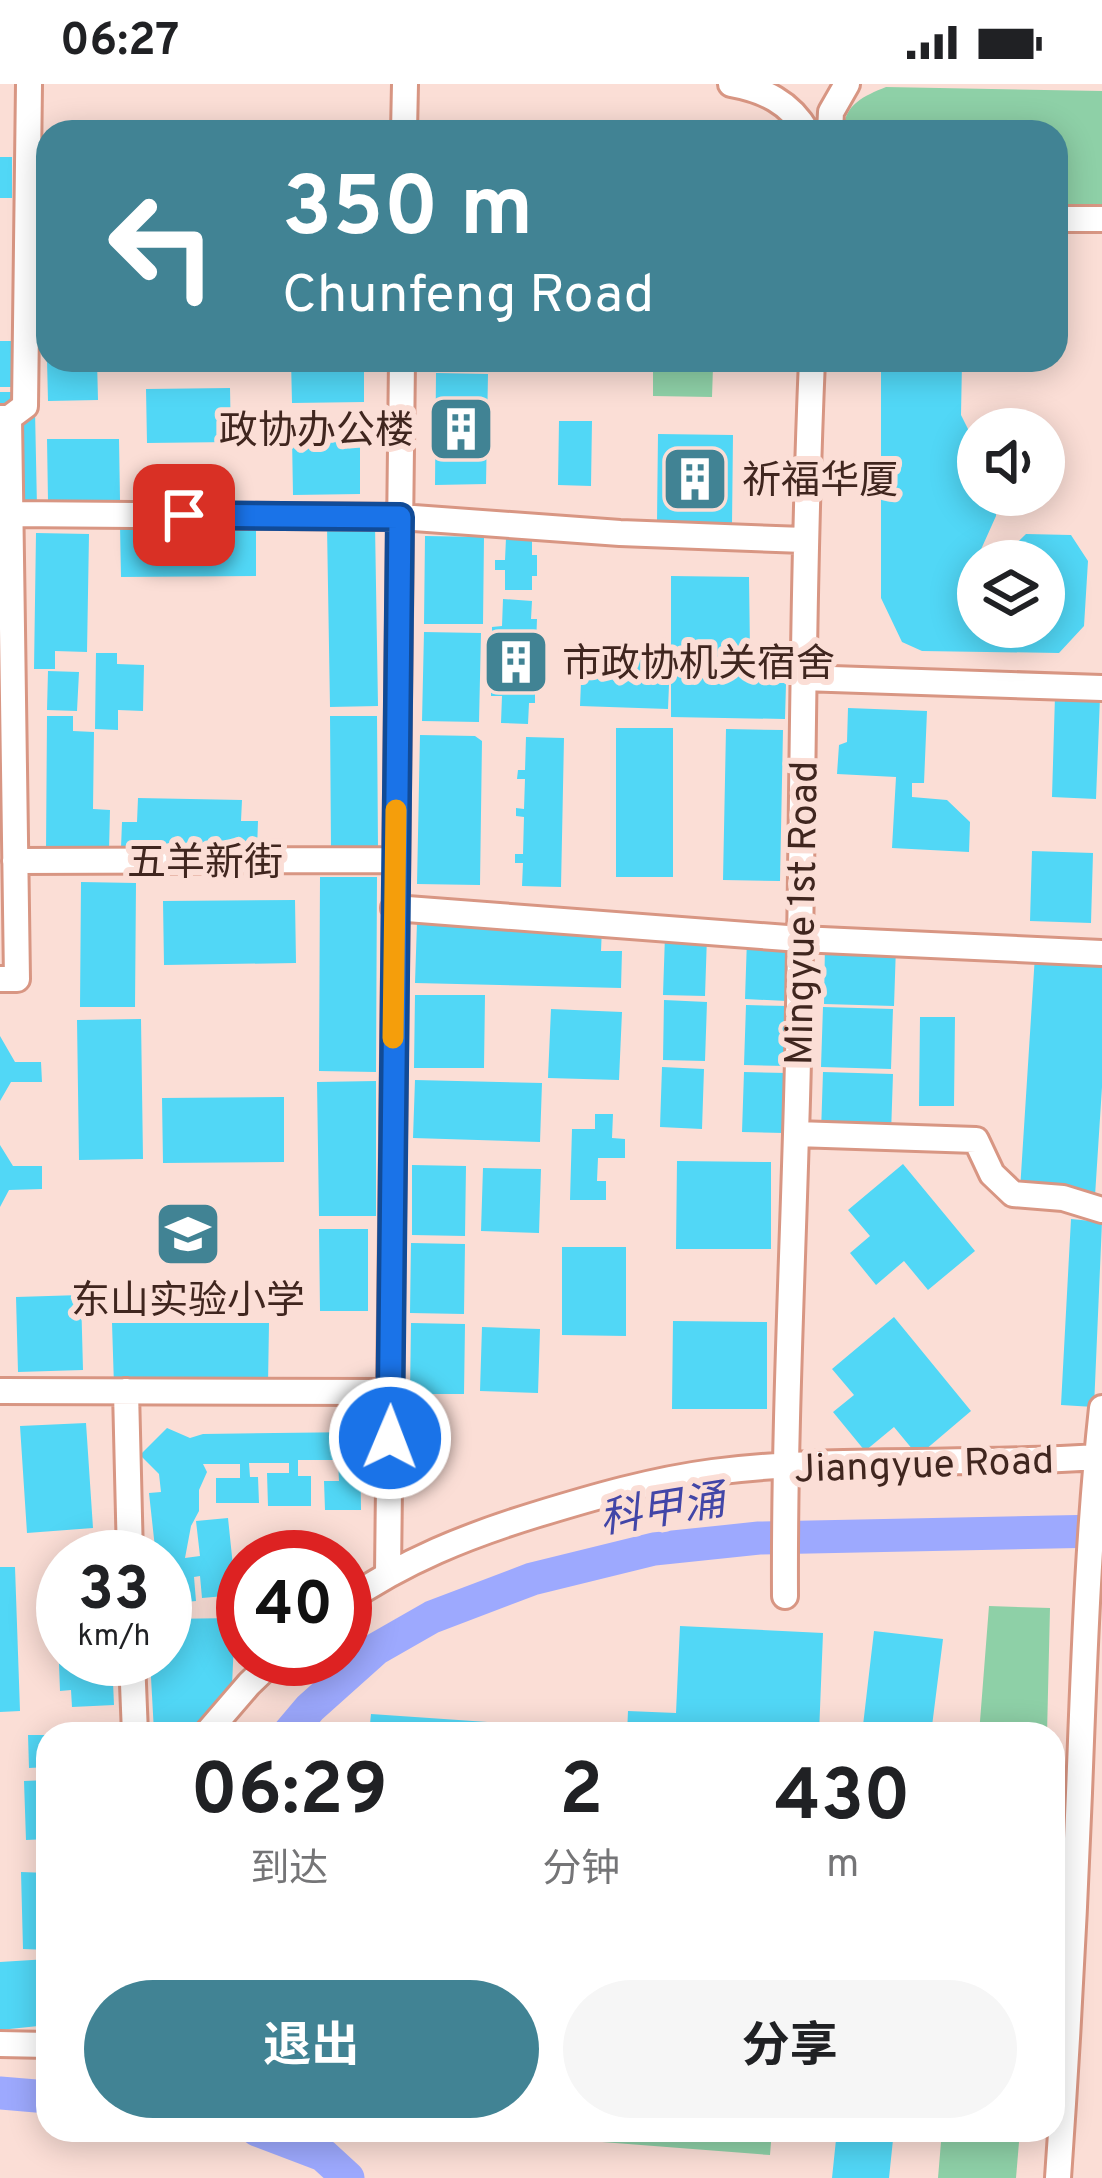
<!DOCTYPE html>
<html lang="zh">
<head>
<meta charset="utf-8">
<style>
  body { margin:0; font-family:Overpass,"Noto Sans SC",sans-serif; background:#f6f6f6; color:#202124; height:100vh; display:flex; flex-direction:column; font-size:45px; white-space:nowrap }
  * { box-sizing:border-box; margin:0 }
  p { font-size:39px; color:#757577 }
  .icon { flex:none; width:66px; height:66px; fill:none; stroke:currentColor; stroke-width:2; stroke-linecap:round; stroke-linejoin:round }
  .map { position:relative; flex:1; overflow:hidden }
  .panel { position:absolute; left:36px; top:1638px; width:1029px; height:420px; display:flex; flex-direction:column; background:#fff; border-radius:36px; box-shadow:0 6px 30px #0003 }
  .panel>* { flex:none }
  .banner { position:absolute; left:36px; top:36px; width:1032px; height:252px; border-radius:36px; box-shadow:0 6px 30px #0003; background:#418394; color:#fff; overflow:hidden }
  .fabs { position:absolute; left:957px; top:324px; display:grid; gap:24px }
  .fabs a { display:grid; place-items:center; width:108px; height:108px; border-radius:50%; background:#fff; box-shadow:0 6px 30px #0003; font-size:60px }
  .speed { position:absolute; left:36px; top:1446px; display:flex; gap:24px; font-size:60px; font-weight:700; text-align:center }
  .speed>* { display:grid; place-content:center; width:156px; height:156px; border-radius:50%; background:#fff; box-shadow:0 6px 30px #0003; line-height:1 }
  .speed small { font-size:30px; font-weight:400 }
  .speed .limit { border:18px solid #d22; background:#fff; color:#111 }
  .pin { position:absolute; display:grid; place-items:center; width:102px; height:102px; color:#fff; margin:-51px; border-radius:24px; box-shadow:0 6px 18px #0006 }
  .me { position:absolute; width:132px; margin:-66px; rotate:1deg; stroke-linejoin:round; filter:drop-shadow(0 0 9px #0008) }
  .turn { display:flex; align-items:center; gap:42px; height:252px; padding:0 48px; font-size:54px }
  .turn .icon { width:156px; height:156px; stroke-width:2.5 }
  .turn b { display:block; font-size:84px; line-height:102px }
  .eta { display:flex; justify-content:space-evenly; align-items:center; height:204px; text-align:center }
  .eta b { font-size:72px; font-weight:700; line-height:84px }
  .button { display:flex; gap:24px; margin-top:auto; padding:24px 48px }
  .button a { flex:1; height:138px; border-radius:72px; background:#418394; color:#fff; font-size:48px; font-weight:700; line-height:138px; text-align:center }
  .button a+a { background:#f6f6f6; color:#202124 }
  .status { display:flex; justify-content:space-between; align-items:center; height:84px; padding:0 60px; background:#fff; direction:ltr }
  .status svg { height:33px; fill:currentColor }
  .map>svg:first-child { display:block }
  .green { fill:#8ed0a7 }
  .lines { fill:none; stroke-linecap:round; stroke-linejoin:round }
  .river { stroke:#9da9fe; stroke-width:33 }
  .building { fill:#51d7f6 }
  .minor-casing { stroke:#d89683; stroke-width:30 }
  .minor { stroke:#fff; stroke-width:24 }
  .route-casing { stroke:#114b97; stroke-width:30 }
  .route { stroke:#1a73e8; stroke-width:21 }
  .slow { stroke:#f59e0b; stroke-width:21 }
  .labels { text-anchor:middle; stroke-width:12; stroke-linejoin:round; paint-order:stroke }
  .poi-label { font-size:39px; fill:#40261f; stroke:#fbded6; text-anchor:start }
  .street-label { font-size:39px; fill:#40261f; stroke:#fbded6 }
  .water-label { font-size:42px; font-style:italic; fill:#4246a7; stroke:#fbded6 }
</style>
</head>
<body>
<div class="status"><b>06:27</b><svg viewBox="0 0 49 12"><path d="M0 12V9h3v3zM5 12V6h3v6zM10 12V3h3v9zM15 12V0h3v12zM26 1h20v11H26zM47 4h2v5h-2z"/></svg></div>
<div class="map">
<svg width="1102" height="2094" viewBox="0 0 1102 2094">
  <rect width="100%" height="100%" fill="#fbded6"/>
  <path class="green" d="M886,3l216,4v122h-46v-81h-213c1,-28 21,-36 43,-45z
    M653,281l60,2 -1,30 -59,-1z
    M989,1522l61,2 -3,126h-68z
    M603,2046h169l-2,25 -168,-13z
    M942,2046h78l-4,48h-78z"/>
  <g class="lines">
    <path class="river" d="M288,1650l22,-26 66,-59 56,-32 100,-38 122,-30 105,-11 343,-7
      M0,2009l48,4
      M257,2046l66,25 25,23"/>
  </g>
  <path class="building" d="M0,73h12v41h-12z
    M0,257h14l1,46h-15z
    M47,276h50l1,40 -50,1z
    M291,276h73v42l-72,1z
    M886,276l76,2 -1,53 17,34v46h19l-1,21 -22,49h4v62h66v-66h-46l28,-27 45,1 17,26 -4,65 -25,27 -137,-2 -20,-9 -21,-44v-234z
    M436,289l52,1 -2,110 -51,1z
    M230,304l1,54 -84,1 -1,-54z
    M0,308h14l21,18 2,98h-23l-14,-93z
    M559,337h33l-1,65 -33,-1z
    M658,350l75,1 -1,89 -75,-2z
    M360,352v58l-67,1 -1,-58z
    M47,355h72l1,61 -72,1z
    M256,441v51l-135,1 -1,-51z
    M375,441l3,181 -48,1 -3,-181z
    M36,449l53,1 -2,118 -32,-1v18h-21z
    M425,452l59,1 -1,87h-59z
    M506,454l26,1v16h5v21h-5v14h-27v-20h-10v-10h10z
    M671,492l78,1 1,74 36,33 -1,35 -114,-2z
    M503,515l29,2 -1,18h6l-1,27h-5l-1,33h5v24h-6l-1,21 -27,-1 1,-27h-11v-9h11v-51h-10v-9l10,-1z
    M424,548l57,1 -2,89 -57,-1z
    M96,569h21v11l27,1 -1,46 -25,-1v20l-23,-1z
    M582,574l88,3 -2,48 -88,-3z
    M48,587l31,1 -2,39 -30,-1z
    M1055,612l45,1 -4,102 -44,-2z
    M848,624l79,3 -3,72h-12v14l35,3 23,22 -1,30 -77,-4 4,-71 -59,-3 2,-29 8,-3z
    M47,632h26v15l21,1 -1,77 17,1 -1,41h-63z
    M330,632h47l1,132h-47z
    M616,644h57v149h-57z
    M726,645l57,1 -3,151 -57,-1z
    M420,651l55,1 7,5 -2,144 -63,-1z
    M526,653l38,1 -3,149 -39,-1 1,-23h-8v-9h8l1,-37 -8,-1v-8l8,1 1,-30h-8l1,-9h7z
    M138,714l104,2 -1,21h17l-1,29 -136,-2 1,-26h15z
    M1032,767l61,2 -2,70 -61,-2z
    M320,793h57l-1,195 -57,-1z
    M81,798l55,1 -1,124h-55z
    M295,816l1,63 -132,2 -1,-64z
    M417,838l185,5 -1,24h21l-1,37 -206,-5z
    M665,851l42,1 -2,60 -42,-1z
    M747,855l42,2 -2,60 -42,-2z
    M825,860l71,2 -2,60 -70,-2z
    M1035,871l67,4v128l-7,109 -75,-6z
    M415,911h70l-1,73h-70z
    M664,916l43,2 -2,59 -42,-1z
    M746,921l42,1 -2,60 -42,-1z
    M823,923l70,2 -2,60 -70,-2z
    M551,925l71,3 -3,68 -71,-2z
    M920,933h35l-1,89h-35z
    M141,935l2,140 -64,1 -2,-140z
    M0,952l15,26h26l1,20h-31l-11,19z
    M662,983l42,2 -2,60 -42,-2z
    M744,988l42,1 -2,60 -42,-1z
    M823,988l70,2 -2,60 -70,-2z
    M415,996l127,3 -2,59 -127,-4z
    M376,997v135h-57l-2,-134z
    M284,1013v65l-121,1 -1,-65z
    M595,1030h18l-1,24 13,1v19h-27l-1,23h9v19h-36l2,-71h23z
    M0,1061l13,21h29v23l-33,1 -9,17z
    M677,1077l94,1v87h-95z
    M903,1080l72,87 -47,39 -24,-29 -28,24 -26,-32 20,-17 -22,-26z
    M412,1081l54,1 -1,70 -53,-1z
    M483,1084l58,1 -2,64 -58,-2z
    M1071,1135l31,3 -8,185 -33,-2z
    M319,1145h49v82h-48z
    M411,1159l54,1 -1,70 -54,-1z
    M562,1163h64v89l-64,-1z
    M81,1211l2,75 -65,2 -2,-75z
    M894,1233l77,94 -53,45 -24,-29 -29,24 -32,-39 21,-17 -22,-26z
    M673,1237l94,1v87h-95z
    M112,1239h157l-1,62 -154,1z
    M411,1239l54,1 -1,70h-54z
    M482,1243l58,2 -2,64 -58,-2z
    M86,1339l7,105 -66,5 -7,-107z
    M167,1344l23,10 13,-4 157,-2 1,78h-36l-1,-29h15l-1,-21h-40v16h13v30h-43l-1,-33h22v-10h-40l1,14h8l1,26h-43v-25h24v-14h-37l4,8 -8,18v21l-8,15 -6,32 15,-2 -4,-35 32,-3 8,77 -34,3 -2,-22 -6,1 2,24 -31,3v-47h-9l-7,-64 12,-1 -2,-18 -19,-19z
    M0,1483h15l5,144 -20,1z
    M235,1534l-3,68 -42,48h-34l-2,-2 -4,-73h15v-40z
    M680,1542l143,7 -4,101h-192l1,-23 48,2z
    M874,1547l69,8 -12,95h-69z
    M58,1553h5v22h49l2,46 -42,2 -1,-17 -11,1z
    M371,1630l131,9 -1,11h-132z
    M28,1651h20v32l-19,1z
    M48,1696v59l-22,1 -2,-59z
    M21,1788l27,1v77l-25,-1z
    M48,1875v66l-48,5v-68z
    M837,2046h57l-5,48h-57z"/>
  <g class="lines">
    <g class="minor-casing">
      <path id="minor" d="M731,0c33,6 59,18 76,48
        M404,48l1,-48
        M830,48l1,-20 16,-28
        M1056,135h46
        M0,334h9l16,-12 4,-322
        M11,430l389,3 220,16 184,7
        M802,594l300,10
        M15,777l380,-1
        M394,824l406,31 302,14
        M0,895h17l-8,-561
        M796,1050l180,6 16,34 21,20 50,4 39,12
        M0,1307l390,1
        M126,1307l4,166
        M388,1489l14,-1213
        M785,1512c-1,-179 9,-358 13,-536 5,-234 4,-467 14,-700
        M345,1518c59,-41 122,-66 190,-87 59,-18 117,-35 178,-43 127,-16 256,-6 384,-15
        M132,1575l3,75
        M206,1650l43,-50 26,-25
        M0,1960l48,1
        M1058,2094c9,-128 16,-257 21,-385 5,-129 9,-257 23,-385"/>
    </g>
    <use href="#minor" class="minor"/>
  </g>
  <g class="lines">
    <g class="route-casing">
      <path id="route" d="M184,431l216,2 -10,921"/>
    </g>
    <use href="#route" class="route"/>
    <path class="slow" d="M393,954l3,-228"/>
  </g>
  <defs>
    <g id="building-square" transform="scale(3.45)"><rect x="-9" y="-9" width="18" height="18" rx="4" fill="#418394" stroke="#fbded6"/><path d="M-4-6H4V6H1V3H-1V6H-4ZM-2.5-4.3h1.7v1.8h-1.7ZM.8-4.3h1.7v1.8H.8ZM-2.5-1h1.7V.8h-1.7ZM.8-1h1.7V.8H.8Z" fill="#fff"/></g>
    <g id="school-square" transform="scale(3.45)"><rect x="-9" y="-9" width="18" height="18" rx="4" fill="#418394" stroke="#fbded6"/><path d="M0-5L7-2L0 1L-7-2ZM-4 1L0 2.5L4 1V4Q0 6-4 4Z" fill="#fff"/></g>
  </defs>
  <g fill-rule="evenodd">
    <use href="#building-square" x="461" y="345"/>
    <use href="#building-square" x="695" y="395"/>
    <use href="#building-square" x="516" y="578"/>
    <use href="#school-square" x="188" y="1150"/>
  </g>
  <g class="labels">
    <g class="poi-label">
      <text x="414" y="359" text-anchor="end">政协办公楼</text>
      <text x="742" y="409">祈福华厦</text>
      <text x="562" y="592">市政协机关宿舍</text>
      <text x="188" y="1229" text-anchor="middle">东山实验小学</text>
    </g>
    <g class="street-label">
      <text x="205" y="791">五羊新街</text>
      <text transform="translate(800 829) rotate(-89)" y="14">Mingyue 1st Road</text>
      <text transform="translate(924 1379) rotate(-2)" y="14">Jiangyue Road</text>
    </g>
    <g class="water-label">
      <text transform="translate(662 1424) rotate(-9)" y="15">科甲涌</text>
    </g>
  </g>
</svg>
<div class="fabs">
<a><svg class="icon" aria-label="sound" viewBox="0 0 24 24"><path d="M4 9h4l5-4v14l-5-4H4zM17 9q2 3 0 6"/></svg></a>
<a><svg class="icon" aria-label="layers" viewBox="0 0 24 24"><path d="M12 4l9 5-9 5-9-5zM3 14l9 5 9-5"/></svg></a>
</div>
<div class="speed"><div>33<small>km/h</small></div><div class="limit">40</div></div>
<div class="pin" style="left:184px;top:431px;background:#d93025"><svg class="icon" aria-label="arrive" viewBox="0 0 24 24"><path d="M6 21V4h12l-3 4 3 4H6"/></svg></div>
<svg class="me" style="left:390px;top:1354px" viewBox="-20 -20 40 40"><circle r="17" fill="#1a73e8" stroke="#fff" stroke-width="3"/><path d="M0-11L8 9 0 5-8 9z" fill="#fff"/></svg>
<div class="banner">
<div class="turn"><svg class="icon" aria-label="left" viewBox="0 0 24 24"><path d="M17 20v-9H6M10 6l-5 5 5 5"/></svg><div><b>350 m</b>Chunfeng Road</div></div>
</div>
<section class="panel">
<div class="eta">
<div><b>06:29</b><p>到达</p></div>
<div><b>2</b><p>分钟</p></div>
<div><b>430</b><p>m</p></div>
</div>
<div class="button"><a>退出</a><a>分享</a></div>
</section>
</div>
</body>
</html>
